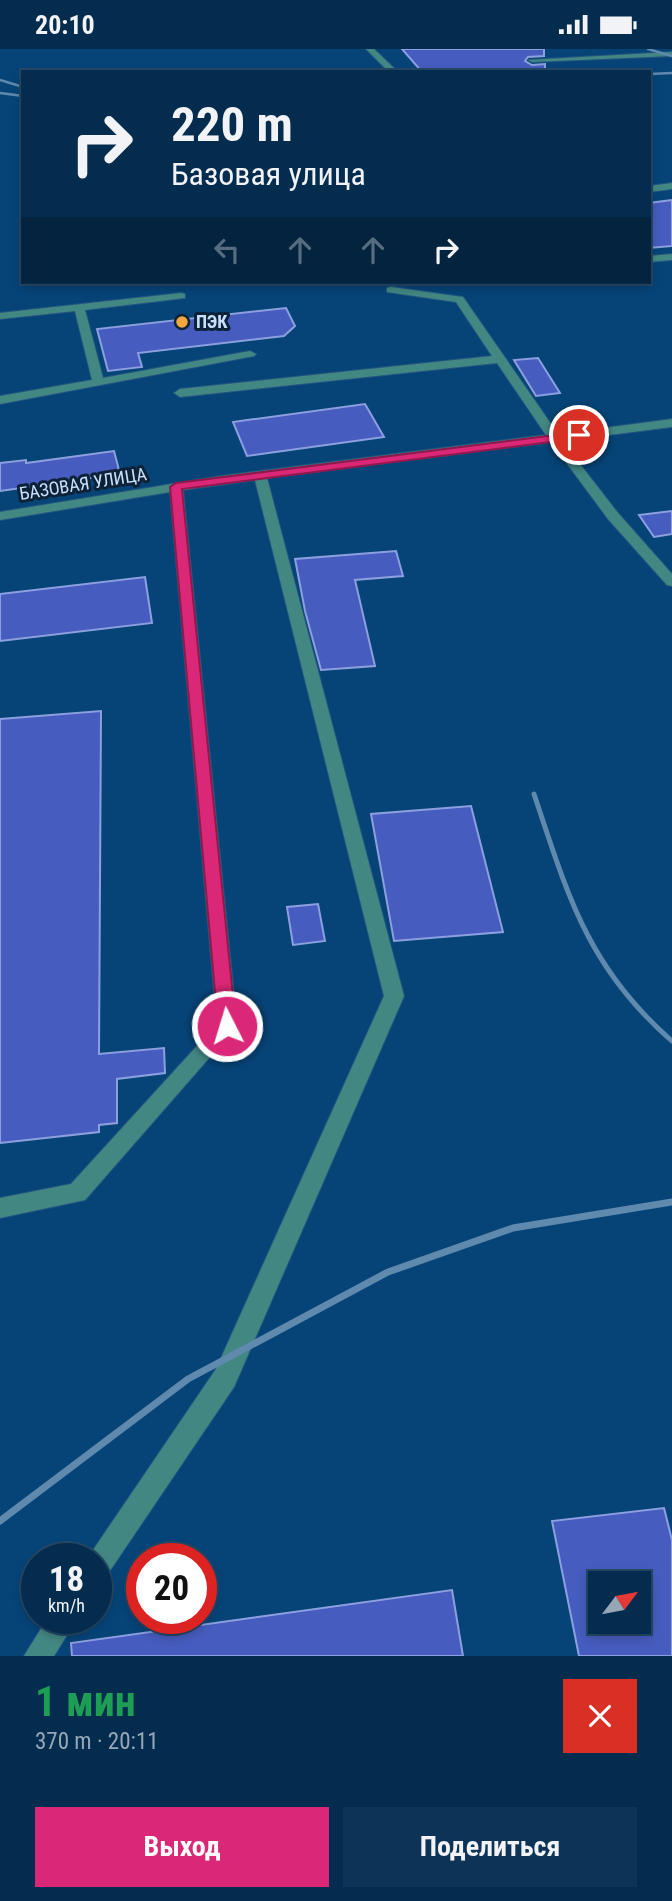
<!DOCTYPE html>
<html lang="ru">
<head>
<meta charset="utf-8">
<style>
  body { margin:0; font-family:"Roboto Condensed",sans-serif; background:#0d3456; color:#f1f3f6; height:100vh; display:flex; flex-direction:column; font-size:26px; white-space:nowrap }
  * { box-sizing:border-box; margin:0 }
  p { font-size:23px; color:#97a7b7 }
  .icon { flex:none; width:38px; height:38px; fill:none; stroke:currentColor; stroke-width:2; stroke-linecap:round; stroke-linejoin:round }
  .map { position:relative; height:1607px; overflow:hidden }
  .panel { display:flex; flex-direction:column; background:#042c4f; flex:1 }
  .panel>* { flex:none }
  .guide { position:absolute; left:21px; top:21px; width:630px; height:214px; border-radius:0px; box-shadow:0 4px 10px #0003,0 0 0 2px #254866; background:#042c4f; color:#f1f3f6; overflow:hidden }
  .needle { width:46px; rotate:58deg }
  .buttons { position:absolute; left:588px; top:1522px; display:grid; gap:14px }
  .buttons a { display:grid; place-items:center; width:63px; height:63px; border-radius:0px; background:#042c4f; box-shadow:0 4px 10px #0003,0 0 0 2px #254866; font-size:35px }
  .speed { position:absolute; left:21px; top:1494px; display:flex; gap:14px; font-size:35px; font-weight:700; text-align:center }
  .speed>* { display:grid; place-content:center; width:91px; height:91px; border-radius:50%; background:#042c4f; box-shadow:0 4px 10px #0003,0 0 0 2px #254866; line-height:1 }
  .speed small { font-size:18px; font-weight:400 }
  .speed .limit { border:10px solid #d22; background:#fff; color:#111 }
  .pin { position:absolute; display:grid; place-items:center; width:60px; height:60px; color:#fff; margin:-30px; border:4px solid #fff; border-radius:50%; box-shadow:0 2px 7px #0007 }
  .me { position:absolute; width:77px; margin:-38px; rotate:355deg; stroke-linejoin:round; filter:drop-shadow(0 0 5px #0008) }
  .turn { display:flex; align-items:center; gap:24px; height:147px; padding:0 35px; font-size:32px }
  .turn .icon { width:91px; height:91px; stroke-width:2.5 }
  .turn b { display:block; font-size:49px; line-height:60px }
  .lanes { display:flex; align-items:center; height:66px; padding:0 35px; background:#0003; justify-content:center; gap:35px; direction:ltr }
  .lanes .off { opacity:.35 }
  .round { display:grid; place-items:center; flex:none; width:74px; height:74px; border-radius:0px; background:#0d3456 }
  .headline { display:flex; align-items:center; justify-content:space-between; height:119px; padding:0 35px }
  h1 { font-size:42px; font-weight:700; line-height:52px; color:#1e9e55 }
  .primary-button { display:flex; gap:14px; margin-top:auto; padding:14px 35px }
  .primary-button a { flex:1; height:80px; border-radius:0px; background:#db2777; color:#fff; font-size:28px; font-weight:700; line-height:80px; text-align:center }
  .primary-button a+a { background:#0d3456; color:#f1f3f6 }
  .status { display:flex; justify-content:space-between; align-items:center; height:49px; padding:0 35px; background:#042c4f; direction:ltr }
  .status svg { height:19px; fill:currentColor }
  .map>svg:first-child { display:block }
  .built { fill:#064478; fill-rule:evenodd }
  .building { fill:#465cbe; stroke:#8ca0df; stroke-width:2; fill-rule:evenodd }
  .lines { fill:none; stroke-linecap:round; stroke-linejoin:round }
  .minor-casing { stroke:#245681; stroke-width:2 }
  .minor { fill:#438783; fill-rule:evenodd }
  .rail-far2 { stroke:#6089ae; stroke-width:2.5 }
  .rail-far1 { stroke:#6089ae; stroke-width:5 }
  .rail { stroke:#6089ae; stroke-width:7 }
  .route { fill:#db2777; stroke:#8e194d; stroke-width:2 }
  .poi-dot { fill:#f1a640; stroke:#0e2237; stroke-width:2.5 }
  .labels { text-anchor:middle; stroke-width:6; stroke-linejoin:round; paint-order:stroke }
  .far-poi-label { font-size:18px; font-weight:bold; fill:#c7e1fd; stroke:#0e2237; text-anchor:start }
  .far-street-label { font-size:18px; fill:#c7e1fd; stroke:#0e2237 }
</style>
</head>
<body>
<div class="status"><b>20:10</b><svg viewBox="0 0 49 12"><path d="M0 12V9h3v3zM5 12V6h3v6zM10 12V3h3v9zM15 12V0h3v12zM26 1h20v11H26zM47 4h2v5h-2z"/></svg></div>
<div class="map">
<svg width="672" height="1607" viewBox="0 0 672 1607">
  <rect width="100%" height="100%" fill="#053b69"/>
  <path class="built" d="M0,0h672v1607h-672zM23,23h626v210h-626zM37,1510h59v60h-59zM142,1510h59v60h-59zM600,1535h39v38h-39z"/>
  <path class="building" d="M402,0h142v7l-16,1 -3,4 7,4 13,-1v8h-123z
    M672,151v46l-23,2v-45z
    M286,259l9,18 -11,10 -146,17 4,14 -34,4 -11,-42z
    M538,309l22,35 -24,3 -22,-36z
    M365,355l19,33 -137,19 -14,-34z
    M114,402l6,23 -120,17v-28l26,-3v3z
    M672,462v23l-18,3 -15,-22z
    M396,502l7,25 -48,4 20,86 -54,4 -16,-59 -10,-52z
    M145,528l7,46 -152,18v-47z
    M101,662l-2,343 65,-6 1,25 -48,6v44l-18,2v7l-99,11v-424z
    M471,757l32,126 -109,9 -23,-127z
    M318,855l7,37 -32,4 -6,-38z
    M664,1459l8,32v116h-93l-27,-135zM600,1535h39v38h-39z
    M452,1541l11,66h-391l-1,-13z"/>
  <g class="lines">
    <g class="minor-casing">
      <path id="minor" d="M366,0h8l24,23h-9z
        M672,3v4l-140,6 -4,-2z
        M672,134v6l-23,3v-6z
        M672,205v6l-23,2v-6z
        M391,238l72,10 95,137 114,-15v8l-110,14 56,72 54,61v12l-5,-1 -59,-66 -57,-77 -284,36 137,518 -170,391 -129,191 -9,4v-23h-9l129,-190 168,-373 -129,-516 -72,10 54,536 -152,174 -85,18v-20l71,-14 146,-160 -47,-532 -170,28v-8l221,-36 325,-41 -49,-72 -317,34 -6,-4 6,-4 312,-33 -36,-54 -69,-10v-4z
        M181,244l4,1v4l-100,12 18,68 147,-27 6,3 -2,2 -254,48v-8l92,-16 -17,-69 -75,8v-6z
        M47,1570h30l-23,37h-30z"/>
    </g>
    <use href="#minor" class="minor"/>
    <path class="rail-far2" d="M648,0l24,7
      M649,25l23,-1
      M0,31l23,7
      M0,44l23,3"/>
    <path class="rail-far1" d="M534,745c34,102 54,174 138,247"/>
    <path class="rail" d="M0,1472l188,-142 200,-107 125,-44 159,-26"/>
  </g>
  <path class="route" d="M579,383l5,3 -2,3 -400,51 54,537 -3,6 -6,2 -7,-2 -2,-6 -48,-539 6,-4z"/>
  <circle class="poi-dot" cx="182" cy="273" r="7"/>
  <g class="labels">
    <g class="far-poi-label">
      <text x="196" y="279">ПЭК</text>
    </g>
    <g class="far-street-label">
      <text transform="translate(83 435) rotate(-9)" y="6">БАЗОВАЯ УЛИЦА</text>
    </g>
  </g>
</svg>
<div class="buttons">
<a><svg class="needle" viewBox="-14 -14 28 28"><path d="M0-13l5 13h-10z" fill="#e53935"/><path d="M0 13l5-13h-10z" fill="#97a7b7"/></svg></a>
</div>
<div class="speed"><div>18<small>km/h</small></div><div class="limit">20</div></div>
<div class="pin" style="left:579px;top:386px;background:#d93025"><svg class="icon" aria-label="arrive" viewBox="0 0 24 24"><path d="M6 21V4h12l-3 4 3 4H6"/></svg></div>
<svg class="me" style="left:227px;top:977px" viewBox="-20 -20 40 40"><circle r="17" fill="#db2777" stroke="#fff" stroke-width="3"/><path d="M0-11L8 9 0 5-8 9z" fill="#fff"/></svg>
<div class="guide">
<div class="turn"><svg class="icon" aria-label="right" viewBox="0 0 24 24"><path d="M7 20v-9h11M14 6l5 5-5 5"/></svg><div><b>220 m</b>Базовая улица</div></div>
<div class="lanes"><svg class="icon off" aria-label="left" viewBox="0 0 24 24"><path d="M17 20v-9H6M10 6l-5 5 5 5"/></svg><svg class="icon off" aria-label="ahead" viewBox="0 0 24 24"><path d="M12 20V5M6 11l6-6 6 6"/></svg><svg class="icon off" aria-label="ahead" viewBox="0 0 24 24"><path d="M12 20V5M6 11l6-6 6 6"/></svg><svg class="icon" aria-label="right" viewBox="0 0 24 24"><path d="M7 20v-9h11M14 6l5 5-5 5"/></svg></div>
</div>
</div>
<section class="panel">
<div class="headline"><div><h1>1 мин</h1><p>370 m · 20:11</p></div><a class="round" style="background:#d93025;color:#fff"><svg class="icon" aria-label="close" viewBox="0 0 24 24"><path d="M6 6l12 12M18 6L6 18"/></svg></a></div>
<div class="primary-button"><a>Выход</a><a>Поделиться</a></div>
</section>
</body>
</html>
